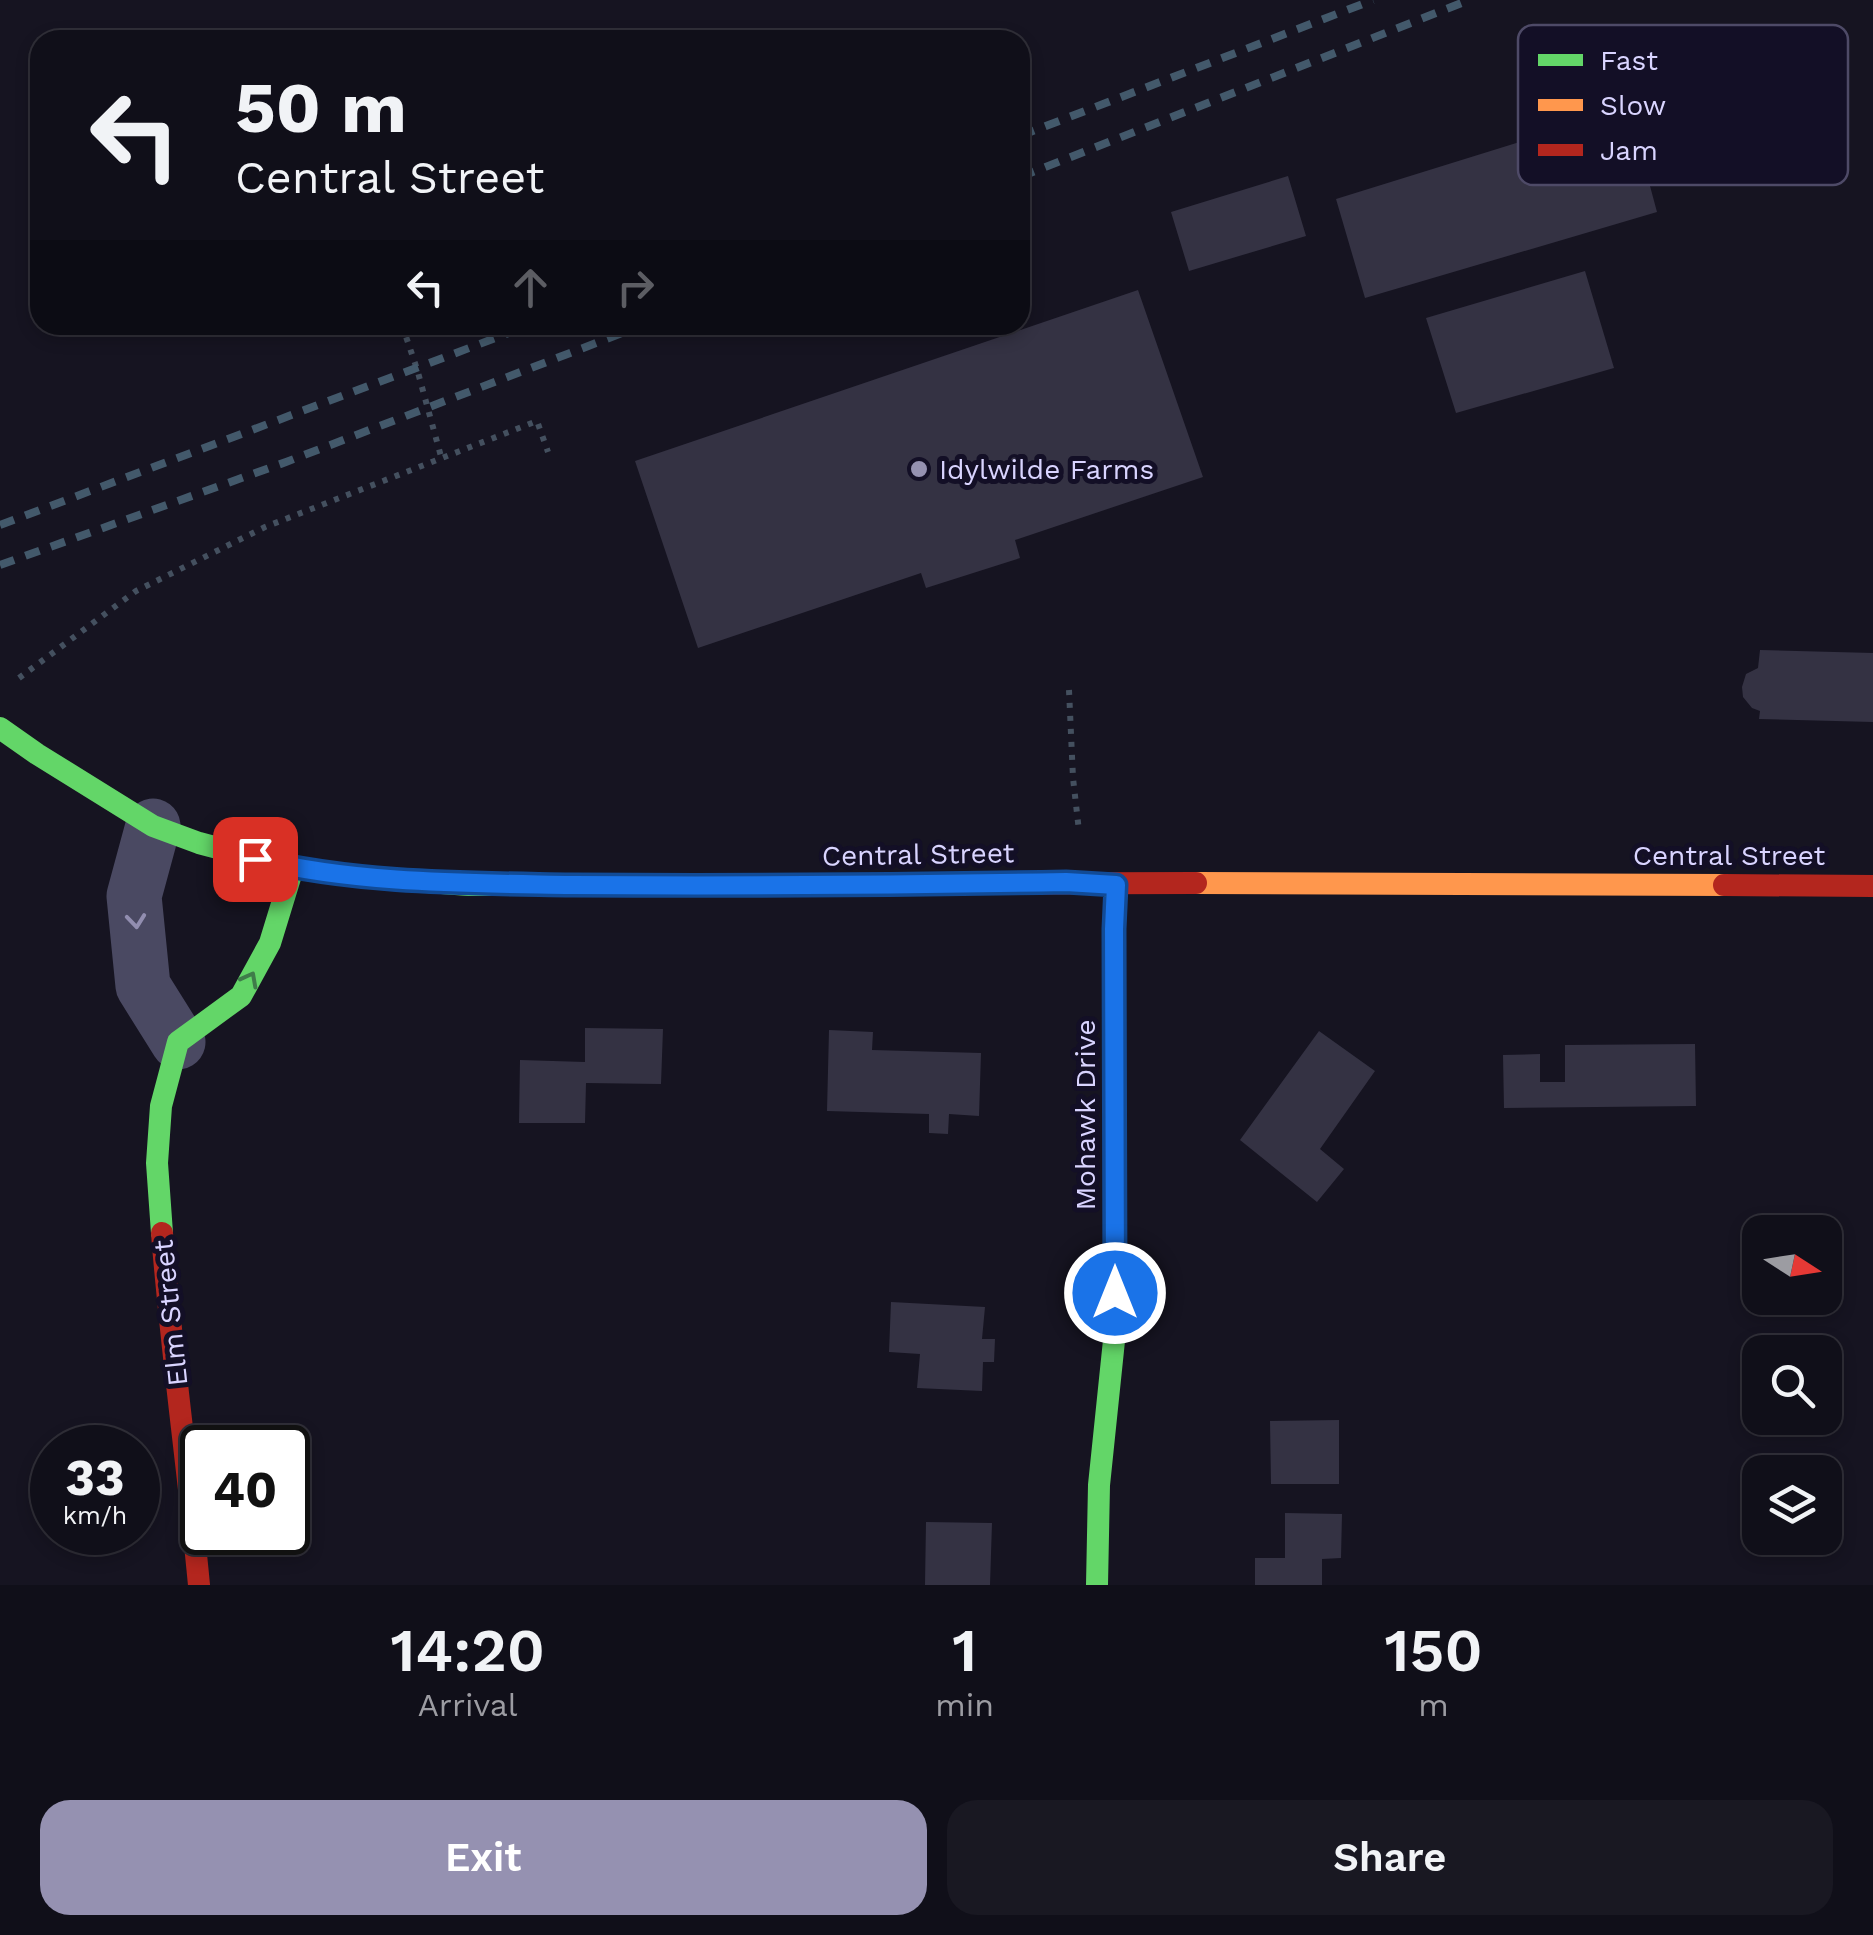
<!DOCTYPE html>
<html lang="en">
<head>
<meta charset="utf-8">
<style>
  body { margin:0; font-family:"Work Sans",sans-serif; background:#191822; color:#f1f3f6; height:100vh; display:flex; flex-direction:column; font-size:38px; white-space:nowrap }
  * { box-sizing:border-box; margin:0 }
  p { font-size:32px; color:#9c9ca2 }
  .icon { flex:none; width:55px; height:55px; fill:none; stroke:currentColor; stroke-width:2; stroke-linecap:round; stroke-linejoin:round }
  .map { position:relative; height:1585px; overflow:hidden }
  .drawer { display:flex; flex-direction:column; background:#100f19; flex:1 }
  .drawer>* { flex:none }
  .hud { position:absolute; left:30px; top:30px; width:1000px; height:305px; border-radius:30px; box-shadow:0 5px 15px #0003,0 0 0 2px #302f38; background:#100f19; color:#f1f3f6; overflow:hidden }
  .needle { width:65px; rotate:102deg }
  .buttons { position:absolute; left:1742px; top:1215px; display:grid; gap:20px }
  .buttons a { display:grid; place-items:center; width:100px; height:100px; border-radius:20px; background:#100f19; box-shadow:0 5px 15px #0003,0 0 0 2px #302f38; font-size:50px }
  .speed { position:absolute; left:30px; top:1425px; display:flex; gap:20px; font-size:50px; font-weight:700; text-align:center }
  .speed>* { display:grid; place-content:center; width:130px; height:130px; border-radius:50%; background:#100f19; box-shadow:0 5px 15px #0003,0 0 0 2px #302f38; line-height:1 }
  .speed small { font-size:25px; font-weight:400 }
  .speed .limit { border:5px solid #111; border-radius:15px; background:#fff; color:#111 }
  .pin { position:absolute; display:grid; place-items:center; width:85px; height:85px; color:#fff; margin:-42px; border-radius:20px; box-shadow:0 5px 15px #0006 }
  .me { position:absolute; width:110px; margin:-55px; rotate:0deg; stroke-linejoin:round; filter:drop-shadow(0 0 8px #0008) }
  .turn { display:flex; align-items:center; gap:35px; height:210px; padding:0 40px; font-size:45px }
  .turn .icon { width:130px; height:130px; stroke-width:2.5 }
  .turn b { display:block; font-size:70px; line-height:85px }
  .lanes { display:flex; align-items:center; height:95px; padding:0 40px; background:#0003; justify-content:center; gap:50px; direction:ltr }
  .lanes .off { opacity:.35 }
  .eta { display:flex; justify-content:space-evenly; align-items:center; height:170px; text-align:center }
  .eta b { font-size:60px; font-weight:600; line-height:70px }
  .button { display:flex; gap:20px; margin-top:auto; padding:20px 40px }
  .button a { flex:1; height:115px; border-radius:30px; background:#9591b1; color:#fff; font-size:40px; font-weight:600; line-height:115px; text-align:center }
  .button a+a { background:#191822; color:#f1f3f6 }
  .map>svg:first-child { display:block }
  .building { fill:#343243 }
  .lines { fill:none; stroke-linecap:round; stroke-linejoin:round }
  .path { stroke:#44505f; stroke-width:6; stroke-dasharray:5 8; stroke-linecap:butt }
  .street { stroke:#4a4962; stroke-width:55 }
  .fast { stroke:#63d668; stroke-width:22 }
  .slow { stroke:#ff974d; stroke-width:22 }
  .jam { stroke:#b3261e; stroke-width:22 }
  .rail { stroke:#43596b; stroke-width:8; stroke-dasharray:15 12; stroke-linecap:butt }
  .oneway { stroke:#928eb0 }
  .oneway2 { stroke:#3f7c4a }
  .route-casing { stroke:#114b97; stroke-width:25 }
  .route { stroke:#1a73e8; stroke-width:18 }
  .poi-dot { fill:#9591b1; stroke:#130f26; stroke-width:4 }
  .labels { text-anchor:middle; stroke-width:10; stroke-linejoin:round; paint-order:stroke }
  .poi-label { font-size:28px; fill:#d9d4ff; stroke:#130f26; text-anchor:start }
  .street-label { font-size:28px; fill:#d9d4ff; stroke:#130f26 }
  .key { fill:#130f26; stroke:#4e4a67; stroke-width:2.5 }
  .key-label { font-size:28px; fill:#d9d4ff }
</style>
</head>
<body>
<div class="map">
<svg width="1873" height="1585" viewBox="0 0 1873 1585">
  <rect width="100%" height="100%" fill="#161421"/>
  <path class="building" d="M1629,108l28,104 -292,86 -29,-99z
    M1288,176l18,60 -117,35 -18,-59z
    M1585,271l29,97 -158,45 -30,-95z
    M1138,290l65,187 -188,63 5,18 -94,30 -5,-15 -223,75 -63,-187z
    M1760,650l113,3v69l-114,-3 1,-8 -8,-3 -9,-11 -1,-10 4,-13 12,-6z
    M585,1028l78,1 -2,55 -75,-1 -1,40h-66l1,-63 65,2z
    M829,1030l44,2 -1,18 109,3 -2,63 -30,-2 -1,20 -19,-1v-19l-102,-3z
    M1319,1031l56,40 -55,78 24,20 -27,33 -77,-62z
    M1695,1044l1,62 -192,2 -1,-53 37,-1v28h25v-37z
    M891,1302l94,5 -3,32h13l-1,23h-11l-1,29 -65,-3 3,-34 -31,-2z
    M1339,1420v64h-68l-1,-63z
    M1285,1513l57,1 -1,44 -19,1v26h-67v-27h30z
    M926,1522l66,1 -2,62h-65z"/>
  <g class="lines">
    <path class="path" d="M402,325l15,44 25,91
      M19,678l117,-87 129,-64 272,-106 11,31
      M1069,690l4,88 6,53"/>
    <path class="street" d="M153,826l-19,70 9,90 35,56"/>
    <path class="fast" d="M0,728l37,26 116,72 46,17 94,25 80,10 96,7h56
      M162,1233l-5,-70 4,-57 17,-64 63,-46 29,-53 23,-75
      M1097,1585l2,-100 16,-154 -1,-402 2,-44"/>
    <path class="slow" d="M1196,883l528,2"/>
    <path class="jam" d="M525,885l671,-2
      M1724,885l149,1
      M162,1233c9,117 26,234 37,352"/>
    <path class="rail" d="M1020,136l353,-136
      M1020,177l449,-177
      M0,525l530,-200
      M0,565l286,-103 357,-137"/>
  </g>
  <defs><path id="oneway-chevron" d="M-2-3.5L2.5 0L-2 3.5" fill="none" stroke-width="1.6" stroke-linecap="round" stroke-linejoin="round" transform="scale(2.5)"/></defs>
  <use class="oneway" href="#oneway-chevron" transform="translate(136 921) rotate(84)"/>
  <use class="oneway2" href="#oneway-chevron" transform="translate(250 979) rotate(-62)"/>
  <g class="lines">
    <g class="route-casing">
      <path id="route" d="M255,859c104,25 211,24 317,26 165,1 330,0 494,-3l50,3 -2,44 1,364"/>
    </g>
    <use href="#route" class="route"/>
  </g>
  <circle class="poi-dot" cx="919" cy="469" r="10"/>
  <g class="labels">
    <g class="poi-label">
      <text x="939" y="479">Idylwilde Farms</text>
    </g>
    <g class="street-label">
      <text transform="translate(918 854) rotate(-1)" y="10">Central Street</text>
      <text x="1729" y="865">Central Street</text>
      <text transform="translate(1085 1115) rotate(-90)" y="10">Mohawk Drive</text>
      <text transform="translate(170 1313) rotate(-96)" y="10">Elm Street</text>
    </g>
  </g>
  <rect x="1518" y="25" width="330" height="160" rx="15" class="key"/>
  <rect x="1538" y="54" width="45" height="12" fill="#63d668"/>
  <rect x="1538" y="99" width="45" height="12" fill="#ff974d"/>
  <rect x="1538" y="144" width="45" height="12" fill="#b3261e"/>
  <g class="key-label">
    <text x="1600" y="70">Fast</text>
    <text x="1600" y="115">Slow</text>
    <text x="1600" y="160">Jam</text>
  </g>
</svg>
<div class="buttons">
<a><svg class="needle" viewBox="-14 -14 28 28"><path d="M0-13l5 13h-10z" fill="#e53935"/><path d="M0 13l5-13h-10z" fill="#9c9ca2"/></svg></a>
<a><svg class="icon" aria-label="search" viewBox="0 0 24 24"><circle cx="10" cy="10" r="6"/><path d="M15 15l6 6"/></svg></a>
<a><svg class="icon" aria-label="layers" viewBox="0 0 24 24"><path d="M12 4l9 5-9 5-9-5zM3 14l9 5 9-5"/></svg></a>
</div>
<div class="speed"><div>33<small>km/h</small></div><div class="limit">40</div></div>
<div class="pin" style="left:255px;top:859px;background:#d93025"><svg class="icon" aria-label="arrive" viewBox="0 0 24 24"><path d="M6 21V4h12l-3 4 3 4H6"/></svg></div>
<svg class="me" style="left:1115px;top:1293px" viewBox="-20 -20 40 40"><circle r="17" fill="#1a73e8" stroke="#fff" stroke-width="3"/><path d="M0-11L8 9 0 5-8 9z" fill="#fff"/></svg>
<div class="hud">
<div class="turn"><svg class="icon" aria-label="left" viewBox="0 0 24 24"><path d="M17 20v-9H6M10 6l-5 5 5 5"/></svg><div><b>50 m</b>Central Street</div></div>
<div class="lanes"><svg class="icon" aria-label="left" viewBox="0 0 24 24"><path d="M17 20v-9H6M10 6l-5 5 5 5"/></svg><svg class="icon off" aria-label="ahead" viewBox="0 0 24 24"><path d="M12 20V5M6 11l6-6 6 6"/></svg><svg class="icon off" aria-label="right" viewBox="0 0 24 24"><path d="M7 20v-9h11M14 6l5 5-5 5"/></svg></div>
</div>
</div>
<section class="drawer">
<div class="eta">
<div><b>14:20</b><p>Arrival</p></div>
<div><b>1</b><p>min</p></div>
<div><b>150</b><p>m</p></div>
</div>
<div class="button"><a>Exit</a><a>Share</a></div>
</section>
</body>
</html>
